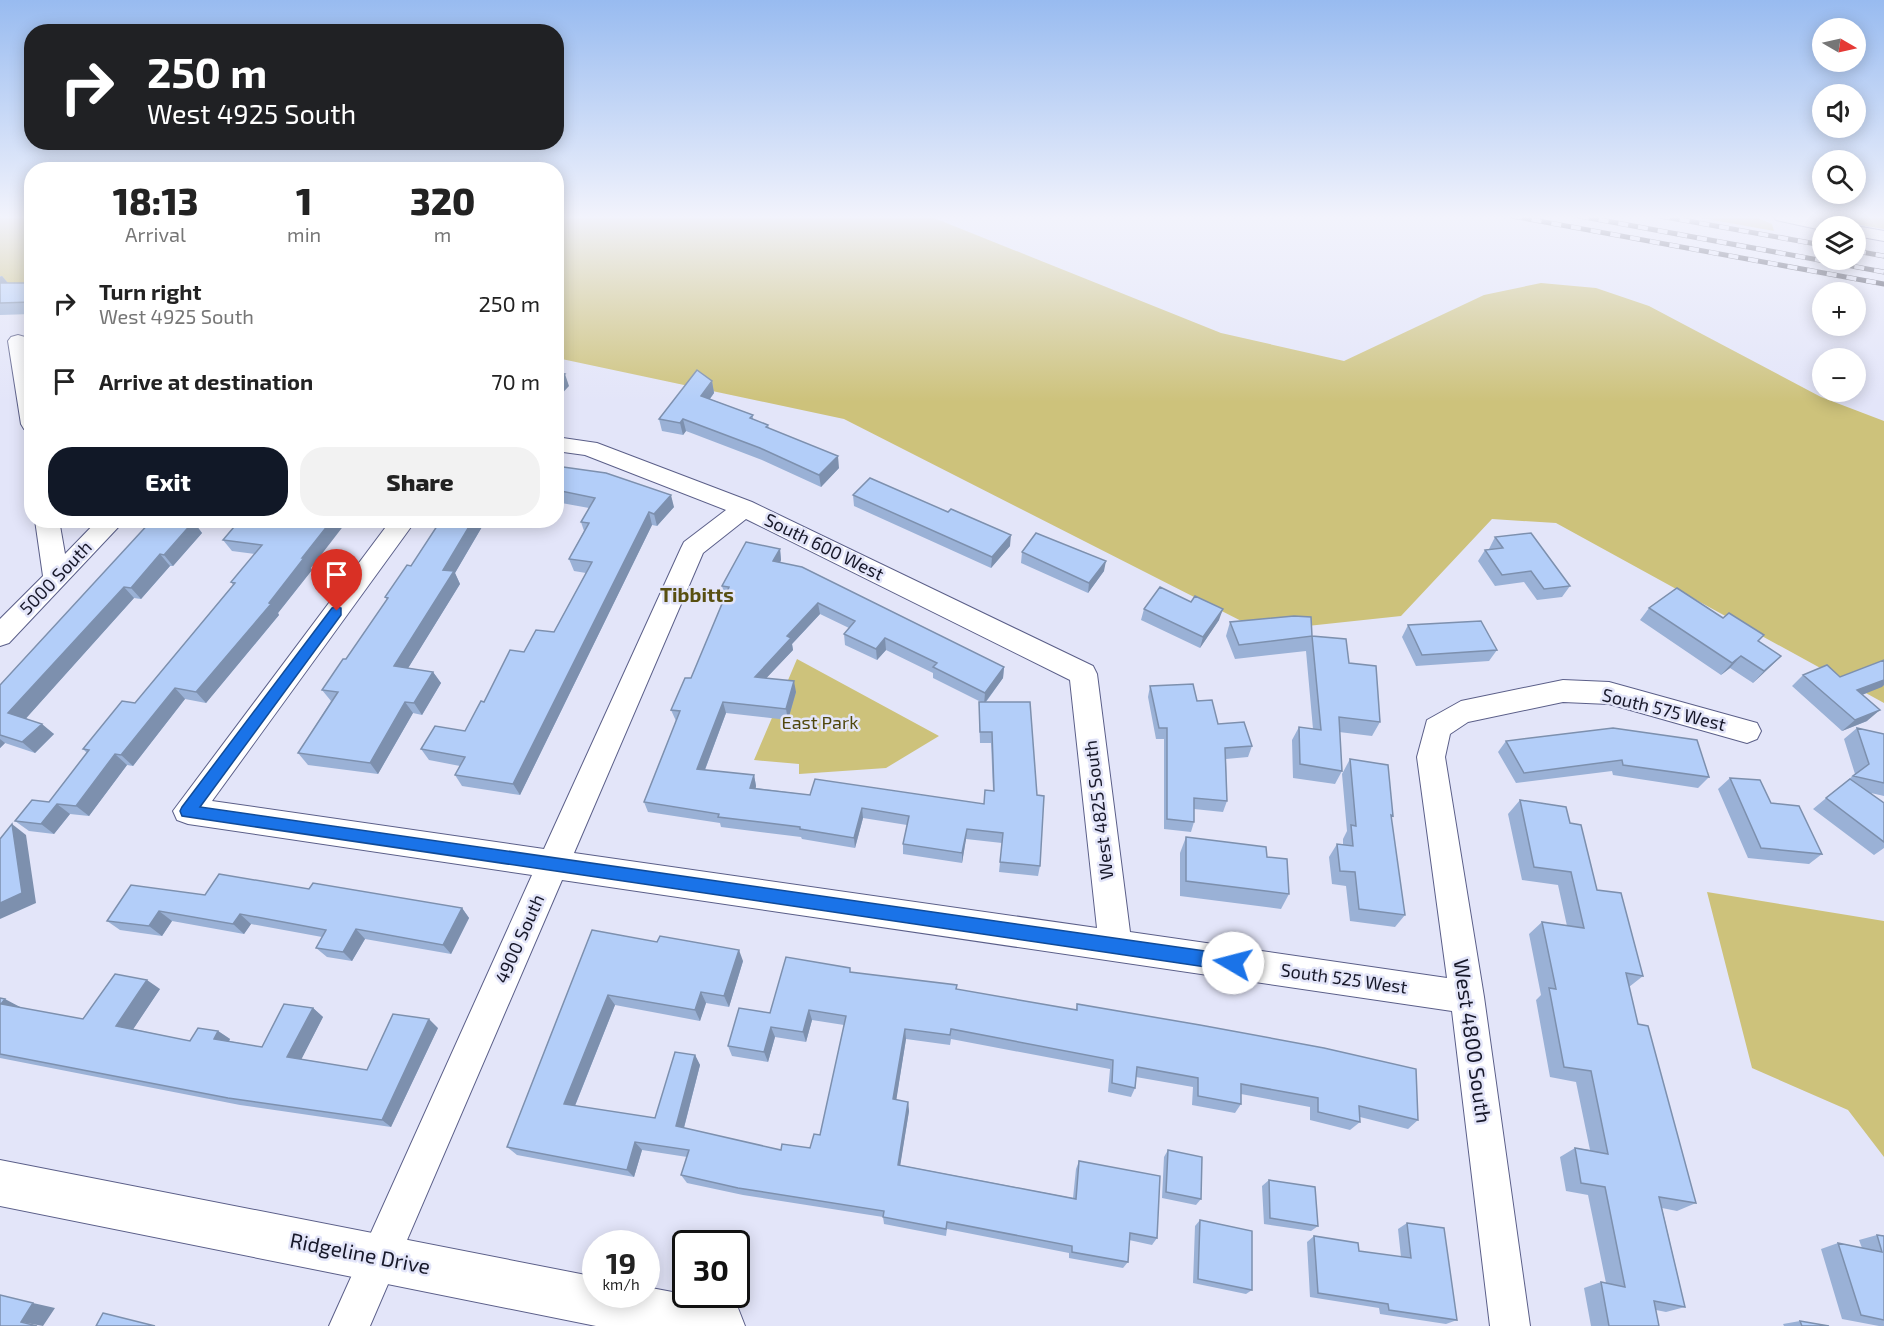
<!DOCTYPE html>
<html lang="en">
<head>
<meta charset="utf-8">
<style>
  body { margin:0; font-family:"Exo 2",sans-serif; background:#f2f2f2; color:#222; height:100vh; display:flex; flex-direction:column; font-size:22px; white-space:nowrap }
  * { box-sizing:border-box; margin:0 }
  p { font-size:20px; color:#767676 }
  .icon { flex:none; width:33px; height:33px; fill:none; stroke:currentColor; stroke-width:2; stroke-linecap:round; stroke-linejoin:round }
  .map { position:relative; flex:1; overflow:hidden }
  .panel { position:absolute; left:24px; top:162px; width:540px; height:366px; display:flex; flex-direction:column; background:#fff; border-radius:24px; box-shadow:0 3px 15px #0003 }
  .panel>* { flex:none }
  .banner { position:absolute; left:24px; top:24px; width:540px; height:126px; border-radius:24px; box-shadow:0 3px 15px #0003; background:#202124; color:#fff; overflow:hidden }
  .needle { width:39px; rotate:99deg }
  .buttons { position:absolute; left:1812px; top:18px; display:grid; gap:12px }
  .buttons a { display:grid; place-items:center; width:54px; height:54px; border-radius:50%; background:#fff; box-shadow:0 3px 15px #0003; font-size:30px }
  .speed { position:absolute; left:582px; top:1230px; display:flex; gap:12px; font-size:30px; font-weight:700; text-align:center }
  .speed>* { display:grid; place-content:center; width:78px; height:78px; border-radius:50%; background:#fff; box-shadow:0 3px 15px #0003; line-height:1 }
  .speed small { font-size:15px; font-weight:400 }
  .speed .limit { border:3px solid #111; border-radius:9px; background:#fff; color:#111 }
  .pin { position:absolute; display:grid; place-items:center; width:51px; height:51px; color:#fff; margin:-62px -26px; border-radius:50% 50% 50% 0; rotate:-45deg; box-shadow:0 0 6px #0007 }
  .pin .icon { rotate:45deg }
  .me { position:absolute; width:66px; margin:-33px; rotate:278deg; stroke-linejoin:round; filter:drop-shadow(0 0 4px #0008) }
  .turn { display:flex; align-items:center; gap:21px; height:126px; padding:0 24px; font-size:27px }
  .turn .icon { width:78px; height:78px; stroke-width:2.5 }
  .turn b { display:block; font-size:42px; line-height:51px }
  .eta { display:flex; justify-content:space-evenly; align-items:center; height:102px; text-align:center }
  .eta b { font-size:36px; font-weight:800; line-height:42px }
  .action { display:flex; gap:12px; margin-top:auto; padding:12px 24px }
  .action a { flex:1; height:69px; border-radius:24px; background:#111827; color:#fff; font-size:24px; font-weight:800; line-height:69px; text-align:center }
  .action a+a { background:#f2f2f2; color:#222 }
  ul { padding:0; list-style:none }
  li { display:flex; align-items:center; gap:18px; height:78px; padding:0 24px }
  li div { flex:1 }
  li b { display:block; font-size:22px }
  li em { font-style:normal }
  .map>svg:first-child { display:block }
  .green { fill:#cdc27b }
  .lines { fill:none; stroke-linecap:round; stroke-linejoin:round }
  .street-casing { stroke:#5b5f89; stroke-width:2 }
  .secondary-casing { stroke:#5b5f89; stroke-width:2 }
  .street { fill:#fff; fill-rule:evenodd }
  .secondary { fill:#fff; fill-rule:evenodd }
  .rail-casing { stroke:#333445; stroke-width:5 }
  .rail { stroke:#e3e5f9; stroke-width:4; stroke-dasharray:10; stroke-linecap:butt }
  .wall { fill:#9ab1d6; fill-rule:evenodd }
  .shaded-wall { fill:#7d90ae }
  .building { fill:#b3cef9; stroke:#7d90ae; stroke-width:1.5 }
  .route { fill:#1a73e8; stroke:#114b97; stroke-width:1.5 }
  .labels { text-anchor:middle; stroke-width:5; stroke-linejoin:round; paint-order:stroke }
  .street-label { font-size:18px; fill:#171829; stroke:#e3e5f9 }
  .park-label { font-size:18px; fill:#50470d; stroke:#e3e5f9 }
  .neighbourhood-label { font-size:20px; font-weight:bold; fill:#584f10; stroke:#e3e5f9 }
  .near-street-label { font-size:21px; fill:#171829; stroke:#e3e5f9 }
</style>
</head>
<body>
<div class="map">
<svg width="1884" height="1326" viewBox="0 0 1884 1326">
  <rect width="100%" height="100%" fill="#e3e5f9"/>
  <path class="green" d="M0,216h31v70l-31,2z
    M557,216h372l292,117 123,28 140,-66 57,-12 55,5 53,18 172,91 63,24v282l-328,-180 -64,-4 -91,97 -140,15 -417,-212 -287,-61z
    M1691,216h62l19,8 2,7z
    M1811,216h73v13l-70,-12z
    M797,659l142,77 -53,32 -87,6v-10l-45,-4z
    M1707,892l177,29v236l-36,-47 -96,-42z"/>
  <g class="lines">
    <g class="street-casing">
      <path id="street" d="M1773,216h35l28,6 3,4h-17v4l-46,-10z
        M1852,226h4l28,5v10l-28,-5v-10z
        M18,335l7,2c13,18 7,71 7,94l-8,-2 -3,-5 -13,-83 3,-4z
        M556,437l41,6 155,59 341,164 4,8 33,258 317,46 -30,-221 10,-37 34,-19 102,-21 46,2 148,41 4,8 -4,8 -10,4 -138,-39 -46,-2 -95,20 -18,12 -5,23 39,240 46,329h-40l-38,-315 -890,-131 -192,446h-41l203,-451 -344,-51 -11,-4 -4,-9 218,-291h25l-204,281 332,48 137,-301 3,-6 42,-32 -141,-55 -29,-4zM746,519l324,161 27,248 -523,-75 129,-300z
        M35,520h24l6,34 33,-34h27l-116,123 -9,3v-27l43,-43z"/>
    </g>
    <g class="secondary-casing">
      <path id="secondary" d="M0,1160l596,117v17h50v-7l74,14 18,7 7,18h-149l-596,-120z"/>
    </g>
    <use href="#street" class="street"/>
    <use href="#secondary" class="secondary"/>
    <g class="rail-casing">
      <path id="rail" d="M1512,216l372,68
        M1579,216l305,56
        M1660,216l162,29
        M1856,251l28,5"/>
    </g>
    <use href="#rail" class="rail"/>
  </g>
  <path class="wall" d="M0,276h2l6,7h24v31l-32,1z
    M712,381l2,12 -4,6 43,16v4l15,6 1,3 70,40 -18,19 -59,-27 -76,-29 -3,4 -21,-4 -3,-12z
    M556,466l118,41 -17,19 -5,-1 -132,270 -58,-9 -7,-11 5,-9 -31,-6 -8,-11 44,-18 19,-29 40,-50 30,-20 32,-59 -12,-2 -5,-12 15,-28 -3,-9 8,-14 -33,-6z
    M853,495l157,51 -19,22 -137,-62z
    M152,520h48l-4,5 6,8 -29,33h-3l-29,33 -7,-1 -108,120 28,16 -19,19 -30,-10 -5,5v-63z
    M441,520h45l-31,53 5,11 -52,84 25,4 8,11 -19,32 -9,-2 -35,61 -70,-9 -10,-12 33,-52 -9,-11 24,-31 41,-59 -2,-3 26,-31z
    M239,521l72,47 1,2 -34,43 1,2 -73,88 -21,-4 -52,67 -6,-1 -38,51 -19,-2 -16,20 -25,-3 -14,-10 34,-19 38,-49 -4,-4 52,-46 98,-118 -2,-3 24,-28 -23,-3 -9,-11z
    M1495,537l75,49 -8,11 -25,3 -13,-18 -29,4 -17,-25 7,-11 4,-1z
    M780,549l1,11 -1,3 224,104 -1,11 -17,24 54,164 -2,10 -39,-4 3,-29 -36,-4 -4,24 -59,-9v-10l4,-19 -44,-7 -8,30 -53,-9 -1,-2 -80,-10 -1,-4 -72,-11 -4,-10 32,-81 -5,-11 20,-32 34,-81 -3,-11zM820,614l29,14 -5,6 1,11 32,15 9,-10 47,23v5l48,24h-2v11l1,30h11l2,48 -9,13 -174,-9 -54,-7v-2l-2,-11 -49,-5 21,-57 62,7 8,-28 -30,-14 27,-28 -1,-6z
    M1022,552l82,19 -16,22 -67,-30z
    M1649,608l74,10 41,17 -6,6 23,15 -28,27 -23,-15 -9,7 -81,-55z
    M1144,609l75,11 -19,28 -59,-28z
    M1230,622l82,14 37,27 31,59 -8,14 -33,-4 3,39 -7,13 -42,-6 -1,-38 7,-13 14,2 -7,-78 -71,8 -9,-23z
    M1408,625l89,25 -8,11 -73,5 -14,-29z
    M1884,660v25l-22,10 5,26 -25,10 -50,-45 11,-11 37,2z
    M1150,686l47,15 21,23 34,22 -4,11 -22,2 1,42 -4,11 -29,-3v13l-3,10 -27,-3v-90h-8l-8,-42z
    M1613,728l96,49 -11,11 -85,-13 -1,-4 -96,12 -18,-31 8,-11z
    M1857,728l27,6v62l-13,-3 13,10v45l-10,7 -61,-46 42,-35 -11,-35z
    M1350,759l43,57 -2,3 14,96 -10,12 -45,-6 -4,-35 -14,-2 -3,-27 8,-13 6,1v-6l4,-8 -5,-57z
    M1730,778l41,25 51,51 -13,10 -61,-6 -30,-69z
    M1520,800l50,23 27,67 46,86 -14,11 9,37 58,179 -19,8 -15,-3 23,99 -19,5 -10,-2 3,16h-68l-7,-38 17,-6 5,1 -18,-88 -22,-4 -6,-34 15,-9 15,2 -14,-68 -26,-5 -14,-77 5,-5 -12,-61 13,-12 25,4 -9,-41 -36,-5 -14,-66z
    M1186,837l81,20 22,37 -8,15 -101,-13v-43z
    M309,889l153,19 7,10 -18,36 -86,-15 -13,22 -25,-4 -11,-9 6,-11 -71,-13 -7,10 -72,-13 -10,15 -42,-6 -13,-9 98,-26z
    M592,930l151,31 -14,46 -23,-4 -6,18 -85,-16 -40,101 80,12 40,-63 5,10 -16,63 97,22 29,-2 10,-13 24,-110 -32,-5 -6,22 -31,-5 -7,25 -36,-6 -4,-10 42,-33 81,-41 225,38 1,-6 341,116 -10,9 -48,-12v5l-10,8 -40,-10v-13l-69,-13v10l-6,9 -43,-8 1,-18 -57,-10 -1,11 -4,9 -23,-5 2,-23 -159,-30 -1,6 -44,-6 -10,61 12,2 1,9 -9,54 173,33 3,-29 3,-8 78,77 -5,7 -23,-5 -1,22 -5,6 -54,-10v-5l-122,-24 -1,7 -62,-12 -1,-7 -140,-22 -56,-12 -6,-8 6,-18 -45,-7 -8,27 -117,-22 -10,-8z
    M160,989l-27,40 57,12 28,-10 12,8 -1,2 33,6 51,-39 10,9 -22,42 66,11 71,-42 -47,99 -151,-22 -240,-47v-60l20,9v1l63,11z
    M1168,1150l33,49 -5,6 -34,-7 2,-41z
    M1269,1180l49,46 -7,5 -47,-7 -2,-38z
    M1200,1220l52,70 -6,4 -53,-11 2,-57z
    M1407,1223l50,97 -11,4 -66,-10 -1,-6 -69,-11 -3,-55 7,-6 45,15 42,6 -3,-28z
    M1877,1235l7,1v90h-5l-37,-7 -21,-70 17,-6 24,5 -3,-8z
    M1800,1321l29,5h-45l-1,-2z"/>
  <path class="shaded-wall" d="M2,276l9,11 -11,3v-13z
    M565,374l4,12 -13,14v-16z
    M712,381l2,12 -11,15 -2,-12z
    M683,419l3,12 -3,4 -3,-12z
    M838,456l1,12 -18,19 -2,-12z
    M671,495l3,12 -17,19 -3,-12z
    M649,512l3,13 -132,270 -7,-11z
    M181,520h19l-4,5 6,8 -29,33 -9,-11z
    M332,520h16l-37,48 1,2 -34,43 1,2 -73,88 -10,-11 73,-89 33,-45z
    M473,520h13l-31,53 5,11 -58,94 -8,-12 49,-96z
    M1011,535l-1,11 -19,22 1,-11z
    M780,549l1,11 -6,13 -2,-12z
    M160,554l10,12 -29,33 -10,-11z
    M1106,561l-2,10 -16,22 1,-10z
    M124,587l10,11 -113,126 -13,-11z
    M818,603l2,11 -28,30 1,6 -36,38 -2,-11 32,-41z
    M1223,609l-4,11 -19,28 3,-11z
    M885,638l1,12 -9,10 -1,-11z
    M1741,656l-11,12 -9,7 11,-12z
    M1781,656l-11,11 -17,16 11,-12z
    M1004,667l-1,11 -19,26 1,-11z
    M433,672l8,11 -19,32 -8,-12z
    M1884,680v5l-2,2 -38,15 13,-12z
    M794,681l2,11 -8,28 -2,-11z
    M175,688l10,11 -52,67 -12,-11z
    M405,702l8,11 -35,61 -8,-11z
    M723,702l3,11 -25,67 -4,-11z
    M1880,710l-13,11 -25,10 13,-11z
    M42,724l12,10 -19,19 -13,-11z
    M0,739l5,4 -5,5z
    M115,754l12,11 -38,51 -13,-10z
    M754,775l2,11 -3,12 -3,-10z
    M57,804l13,10 -16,20 -13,-10z
    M862,808l1,10 -8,30 -1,-10z
    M12,824l14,11 10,68 -36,16v-16z
    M967,829l-1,10 -4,24v-10z
    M462,908l7,10 -18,36 -8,-9z
    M159,911l13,10 -10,15 -13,-10z
    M240,914l11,10 -7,10 -11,-10z
    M356,929l9,10 -13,22 -9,-9z
    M739,950l4,11 -14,46 -5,-11z
    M147,980l13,9 -30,45 -14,-8z
    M701,992l5,11 -6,18 -5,-11z
    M608,995l7,10 -43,108 -8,-9z
    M5,999l15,8 -4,6 -15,-9z
    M313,1008l10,9 -24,47 -12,-7z
    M809,1010l3,10 -6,22 -3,-10z
    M429,1019l9,9 -47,99 -9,-7z
    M771,1027l4,10 -7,25 -4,-10z
    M905,1029l1,10 -11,69 -2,-9z
    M218,1031l12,8 -4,8 -12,-8z
    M695,1055l5,10 -18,70 -6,-9z
    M908,1102l1,9 -10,62 -1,-8z
    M635,1142l7,8 -8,27 -7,-7z
    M33,1303l22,5 -12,18 -22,-4z"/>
  <path class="building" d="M0,283h32v19l-32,1z
    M697,370l15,11 -11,15 52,19 -3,3 18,7 -2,2 72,29 -19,19 -59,-27 -77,-29 -3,4 -21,-4z
    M556,372l9,2 -9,10z
    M556,466l50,7 65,22 -17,19 -5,-2 -136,272 -58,-9 10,-18 -44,-8 14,-23 30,5 16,-30 3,1 26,-52 14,2 12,-22 18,2 38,-70 -23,-3 20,-36 -8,-1 14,-24 -39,-8z
    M870,478l78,34 3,-3 60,26 -19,22 -139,-62z
    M152,520h30l11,2 -29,33 -4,-1 -29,34 -7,-1 -116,126 34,11 -20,18 -22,-7v-50z
    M262,520h70l-30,38h2l-35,45 2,1 -75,88 -21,-4 -54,67 -6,-1 -39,52 -19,-2 -16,20 -26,-3 17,-21 17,2 40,-52 -6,-1 39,-48 13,2 100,-120 -4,-1 31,-37 -39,-5 16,-19 20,3z
    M441,520h32l-30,50 11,1 -60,95 39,6 -19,31 -9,-1 -35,61 -72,-10 40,-61 -16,-2 21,-31h3l42,-61 -3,-1 22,-32 4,1z
    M1036,533l70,28 -17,22 -67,-31z
    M1531,533l39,53 -26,3 -13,-18 -29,4 -17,-25 18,-2 -8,-11z
    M746,542l34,7 -7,12 29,6 202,100 -19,26 -52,-26 4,-4 -52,-25 -9,11 -32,-15 11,-13 -37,-18 -31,33 4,2 -36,39 39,4 -8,28 -63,-7 -26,67 57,6 -4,13 60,7 5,-16 169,25 1,-14 9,1 -2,-59h-12l-1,-30h51l7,93 7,1 -4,70 -40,-4 3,-29 -36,-4 -5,24 -59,-9 6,-28 -47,-8 -8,30 -54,-9v-2l-82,-10 1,-3 -75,-12 36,-91 -9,-1 14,-32h6l38,-91 -7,-1z
    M1160,587l31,15 4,-6 28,13 -20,28 -59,-28z
    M1677,588l46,30 6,-5 35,22 -6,6 23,15 -17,15 -23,-15 -9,7 -83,-55z
    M1294,616l17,1 1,19 34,3 3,24 27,3 4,56 -41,-5 3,54 -42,-7 -1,-37 22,3 -9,-94 -73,9 -9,-23z
    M1481,621l16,29 -75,5 -14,-30z
    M1884,660v20l-27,10 23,20 -25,10 -52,-45 24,-10 13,12z
    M1193,684l4,17 15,-1 6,24 26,-2 8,24 -27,2 2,53 -33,-3v24l-27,-3v-91h-8l-9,-42z
    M1613,728l84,12 12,37 -86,-12 -1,-5 -98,13 -18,-32z
    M1857,728l27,6v49l-31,-7 16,-12z
    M1350,759l38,6 5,51 -2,-1 14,100 -46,-6 -4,-37 -15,-1 -3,-27 16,2 -2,-21 5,1z
    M1730,778l30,2 11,23 28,3 23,48 -61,-6z
    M1850,779l34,24v39l-58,-44z
    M1520,800l46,7 4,16 11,2 16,65 24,3 22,83 -17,-3 12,51 10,2 48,177 -37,-6 26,110 -31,-6 5,25h-50l-8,-44 24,5 -20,-100 -24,-4 -6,-35 33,6 -17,-83 -27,-4 -15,-79 7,1 -14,-67 42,6 -13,-56 -37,-5z
    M12,824l10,69 -22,10v-64z
    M1186,837l80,10 1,10 20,2 2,35 -103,-13z
    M219,874l90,15 4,-6 149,25 -19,37 -87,-16 -13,23 -27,-4 10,-18 -86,-16 -7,10 -74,-13 -10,15 -42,-5 24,-36 74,10z
    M592,930l65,12 3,-6 79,14 -15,46 -23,-4 -6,18 -87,-15 -44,109 91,14 20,-66 20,3 -19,71 105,24 1,-6 28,4 4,-14 6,1 26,-119 -37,-6 -6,22 -32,-5 -7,25 -36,-6 11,-38 31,5 16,-56 64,11v4l107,13 -1,4 121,21v-6l123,21 124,23 92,21 2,51 -59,-14 1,16 -42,-10v-14l-77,-14v20l-43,-8v-18l-61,-11 -2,21 -23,-5 1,-23 -162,-31 -1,6 -45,-6 -12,70 15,3 -10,63 178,34 3,-38 81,15 -3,62 -27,-5 -2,29 -56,-10v-6l-125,-24 -1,7 -63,-12 1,-6 -146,-23 -57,-13 8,-25 -54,-8 -8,28 -120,-23z
    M115,974l32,6 -31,46 74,15 8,-13 20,3 -4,8 48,8 22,-43 29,4 -26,49 80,13 26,-56 36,5 -47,101 -154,-22 -228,-44v-56l5,1 -4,5 82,15z
    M1168,1150l34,7 -1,42 -35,-7z
    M1269,1180l46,7 3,39 -48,-8z
    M1200,1220l52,11v59l-54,-11z
    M1407,1223l37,5 13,92 -68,-10 -1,-6 -70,-11 -4,-57 44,7 1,8 52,7z
    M1877,1235l7,1v84l-23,-5 -23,-72 44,9z
    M0,1295l33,8 -12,19 16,4h-37z
    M103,1313l52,13h-59z
    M1800,1321l29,5h-27z"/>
  <linearGradient id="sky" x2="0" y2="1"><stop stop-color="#98bbf0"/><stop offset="0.54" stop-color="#f2f3fc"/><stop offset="1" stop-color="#f2f3fc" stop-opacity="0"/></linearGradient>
  <rect width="1884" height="402" fill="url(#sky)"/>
  <path class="route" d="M337,607l4,1v7l-141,192 1033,148 5,2 3,6 -3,5 -5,3 -1051,-155 -2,-5 2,-4 150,-199z"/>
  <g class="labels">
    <g class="street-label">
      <text transform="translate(824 547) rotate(26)" y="6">South 600 West</text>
      <text transform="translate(56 578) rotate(-46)" y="6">5000 South</text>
      <text transform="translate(1664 710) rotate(14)" y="6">South 575 West</text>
      <text transform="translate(1099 810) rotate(-97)" y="6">West 4825 South</text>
      <text transform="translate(520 939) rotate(-66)" y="6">4900 South</text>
      <text transform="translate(1344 979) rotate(8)" y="6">South 525 West</text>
    </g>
    <g class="park-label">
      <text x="820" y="729">East Park</text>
    </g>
    <g class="neighbourhood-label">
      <text x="697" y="602">Tibbitts</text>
    </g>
    <g class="near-street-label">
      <text transform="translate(1472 1041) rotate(82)" y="7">West 4800 South</text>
      <text transform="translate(360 1254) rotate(11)" y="7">Ridgeline Drive</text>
    </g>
  </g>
</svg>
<div class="buttons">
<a><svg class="needle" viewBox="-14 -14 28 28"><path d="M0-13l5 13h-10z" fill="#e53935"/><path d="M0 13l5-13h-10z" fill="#767676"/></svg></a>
<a><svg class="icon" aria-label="sound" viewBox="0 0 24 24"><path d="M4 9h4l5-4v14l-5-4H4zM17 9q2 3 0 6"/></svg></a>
<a><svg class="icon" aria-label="search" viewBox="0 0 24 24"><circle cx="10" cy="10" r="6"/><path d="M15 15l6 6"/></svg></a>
<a><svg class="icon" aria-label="layers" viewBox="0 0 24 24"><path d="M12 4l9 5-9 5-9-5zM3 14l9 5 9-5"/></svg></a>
<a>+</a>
<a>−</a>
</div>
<div class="speed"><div>19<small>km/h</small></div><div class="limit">30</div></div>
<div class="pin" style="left:337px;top:611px;background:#d93025"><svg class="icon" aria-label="arrive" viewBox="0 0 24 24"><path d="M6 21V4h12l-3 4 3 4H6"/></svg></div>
<svg class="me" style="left:1233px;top:963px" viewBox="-20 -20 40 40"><circle r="19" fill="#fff"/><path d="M0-13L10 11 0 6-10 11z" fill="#1a73e8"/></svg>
<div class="banner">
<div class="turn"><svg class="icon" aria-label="right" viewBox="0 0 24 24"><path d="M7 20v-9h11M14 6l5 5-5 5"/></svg><div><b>250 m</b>West 4925 South</div></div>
</div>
<section class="panel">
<div class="eta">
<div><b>18:13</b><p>Arrival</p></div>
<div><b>1</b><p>min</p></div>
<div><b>320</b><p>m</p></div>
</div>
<ul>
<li><svg class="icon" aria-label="right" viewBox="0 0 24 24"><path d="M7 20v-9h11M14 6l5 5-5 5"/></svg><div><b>Turn right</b><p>West 4925 South</p></div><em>250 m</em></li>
<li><svg class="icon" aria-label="arrive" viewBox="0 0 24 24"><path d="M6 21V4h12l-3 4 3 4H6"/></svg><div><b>Arrive at destination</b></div><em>70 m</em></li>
</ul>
<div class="action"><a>Exit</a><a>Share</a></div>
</section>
</div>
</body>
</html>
